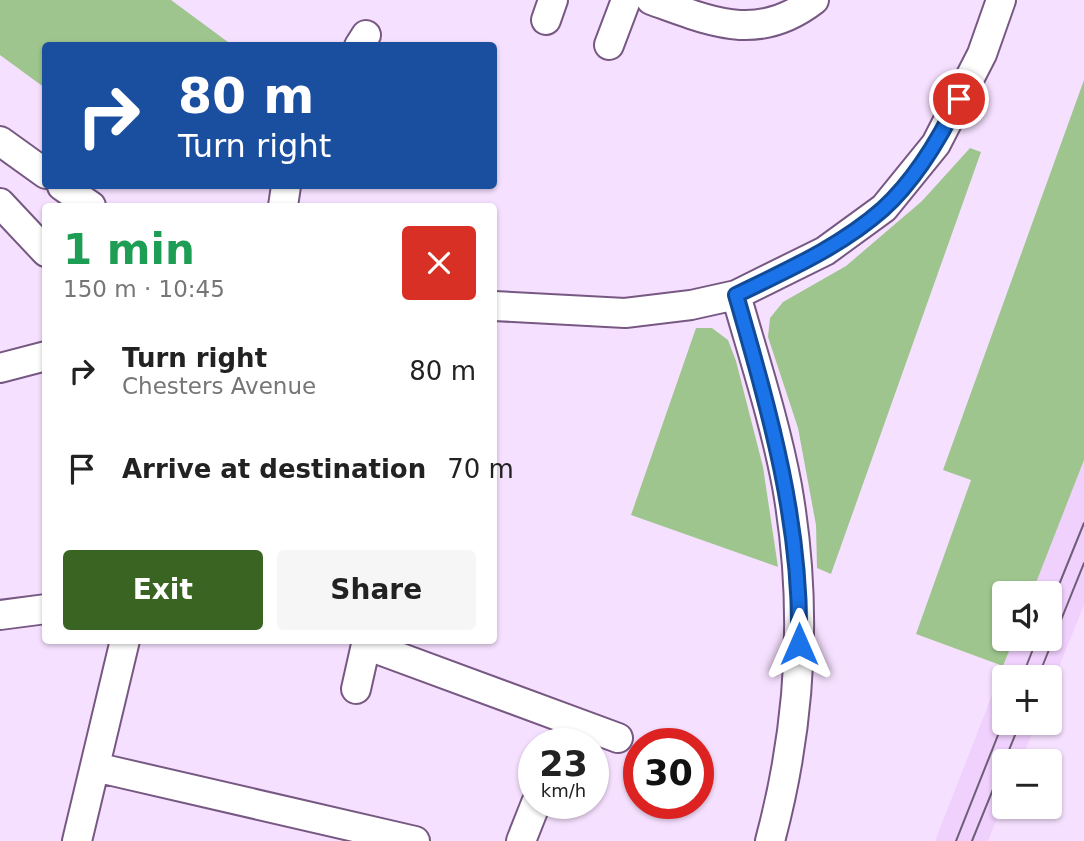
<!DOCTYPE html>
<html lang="en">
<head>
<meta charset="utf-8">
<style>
  body { margin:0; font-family:"DejaVu Sans",sans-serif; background:#f6f6f6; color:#222; height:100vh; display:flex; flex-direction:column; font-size:26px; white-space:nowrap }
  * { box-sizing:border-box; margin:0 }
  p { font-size:23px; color:#767676 }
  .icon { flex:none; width:38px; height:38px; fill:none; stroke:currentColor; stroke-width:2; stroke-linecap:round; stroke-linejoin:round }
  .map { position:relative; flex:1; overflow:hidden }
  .drawer { position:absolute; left:42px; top:203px; width:455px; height:441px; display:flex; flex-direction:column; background:#fff; border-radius:7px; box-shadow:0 2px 5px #0004 }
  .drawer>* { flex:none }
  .top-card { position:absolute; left:42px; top:42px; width:455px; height:147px; border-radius:7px; box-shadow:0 2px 5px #0004; background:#1a4fa0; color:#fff; overflow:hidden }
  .controls { position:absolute; left:992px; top:581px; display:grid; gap:14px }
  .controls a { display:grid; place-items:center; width:70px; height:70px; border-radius:7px; background:#fff; box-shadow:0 2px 5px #0004; font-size:35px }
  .speed { position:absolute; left:518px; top:728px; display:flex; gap:14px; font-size:35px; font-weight:700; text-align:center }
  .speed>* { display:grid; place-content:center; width:91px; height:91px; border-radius:50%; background:#fff; box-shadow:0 2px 5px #0004; line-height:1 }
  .speed small { font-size:18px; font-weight:400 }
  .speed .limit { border:10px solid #d22; background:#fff; color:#111 }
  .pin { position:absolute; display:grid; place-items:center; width:60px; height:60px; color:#fff; margin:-30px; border:4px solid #fff; border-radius:50%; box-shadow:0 2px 7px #0007 }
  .me { position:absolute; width:77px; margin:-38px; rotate:0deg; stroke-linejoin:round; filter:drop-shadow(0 0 5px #0008) }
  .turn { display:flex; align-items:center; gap:24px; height:147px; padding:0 21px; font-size:32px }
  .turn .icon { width:91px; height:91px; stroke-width:2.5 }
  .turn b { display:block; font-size:49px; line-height:60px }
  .round { display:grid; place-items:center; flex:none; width:74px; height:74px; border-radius:7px; background:#f6f6f6 }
  .summary { display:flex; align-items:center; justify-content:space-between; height:119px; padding:0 21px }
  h1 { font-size:42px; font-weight:700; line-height:52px; color:#1e9e55 }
  .action { display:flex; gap:14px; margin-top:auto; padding:14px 21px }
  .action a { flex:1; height:80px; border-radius:7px; background:#3a6421; color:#fff; font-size:28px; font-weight:700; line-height:80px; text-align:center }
  .action a+a { background:#f6f6f6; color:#222 }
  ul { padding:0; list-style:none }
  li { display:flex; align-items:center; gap:21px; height:98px; padding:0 21px }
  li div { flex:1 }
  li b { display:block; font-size:26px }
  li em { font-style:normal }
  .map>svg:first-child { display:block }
  .built { fill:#f0d0fd }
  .green { fill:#9fc58e }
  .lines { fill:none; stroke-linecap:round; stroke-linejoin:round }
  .minor-casing { stroke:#775883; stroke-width:32 }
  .minor { stroke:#fff; stroke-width:28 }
  .tram { stroke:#6e5e75; stroke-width:2 }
  .route-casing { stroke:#114b97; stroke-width:18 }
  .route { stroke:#1a73e8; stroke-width:12 }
</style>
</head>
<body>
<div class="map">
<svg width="1084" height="841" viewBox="0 0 1084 841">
  <rect width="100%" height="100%" fill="#f6e0ff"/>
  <path class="built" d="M1084,460v145l-34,84v-12h-46v46h32l-15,38h-17v40l-16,40h-53l79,-202h36v-46h-18z"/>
  <path class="green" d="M0,0h171l61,45 -186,1 -1,42 -45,-33z
    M1084,80v380l-52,133h-28v46h10l-11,27 -87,-32 55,-154 -28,-10z
    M970,148l11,4 -150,422 -14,-6 -1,-43 -18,-97 -30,-91 2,-19 13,-16 63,-36 76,-65z
    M696,328h16l16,12 8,21 27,106 15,100 -147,-52z"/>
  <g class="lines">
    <g class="minor-casing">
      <path id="minor" d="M651,0c59,21 106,44 163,0
        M546,20l7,-20
        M609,45l17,-45
        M359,46l7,-11
        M0,141l46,33
        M62,186l29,20
        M0,203l46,49
        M283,206l3,-20
        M736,295c18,63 39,127 51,191 21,119 14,239 -17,355
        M494,306l131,7 66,-8 45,-10 89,-44 59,-43 52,-64 46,-90 19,-54
        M0,368l46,-12
        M0,615l46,-6
        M366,645l252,93
        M356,689l11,-49
        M95,767l320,74
        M77,841l48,-201
        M521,841l15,-38"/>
    </g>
    <use href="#minor" class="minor"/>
    <path class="tram" d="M1050,607l34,-84
      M1022,677l15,-38
      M1038,677l46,-114
      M956,841l48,-121
      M972,841l48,-118"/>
  </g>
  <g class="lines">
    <g class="route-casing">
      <path id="route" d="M799,644c3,-121 -30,-234 -63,-349 51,-25 104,-48 147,-86 33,-30 57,-71 76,-110"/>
    </g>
    <use href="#route" class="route"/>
  </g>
</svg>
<div class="controls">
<a><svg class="icon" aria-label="sound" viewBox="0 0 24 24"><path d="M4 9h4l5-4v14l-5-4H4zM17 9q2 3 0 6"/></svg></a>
<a>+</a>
<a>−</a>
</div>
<div class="speed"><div>23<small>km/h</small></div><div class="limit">30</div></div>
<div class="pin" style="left:959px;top:99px;background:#d93025"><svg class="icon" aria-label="arrive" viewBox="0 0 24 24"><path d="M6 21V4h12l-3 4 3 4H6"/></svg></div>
<svg class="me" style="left:799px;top:644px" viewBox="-20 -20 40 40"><path d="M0-17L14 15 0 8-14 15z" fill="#1a73e8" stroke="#fff" stroke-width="4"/></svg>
<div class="top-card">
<div class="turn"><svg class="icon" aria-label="right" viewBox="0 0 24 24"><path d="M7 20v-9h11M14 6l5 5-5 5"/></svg><div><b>80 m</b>Turn right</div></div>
</div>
<section class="drawer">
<div class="summary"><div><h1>1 min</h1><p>150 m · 10:45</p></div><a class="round" style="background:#d93025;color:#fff"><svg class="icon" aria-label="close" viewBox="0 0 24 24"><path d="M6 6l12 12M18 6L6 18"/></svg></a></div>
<ul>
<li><svg class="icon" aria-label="right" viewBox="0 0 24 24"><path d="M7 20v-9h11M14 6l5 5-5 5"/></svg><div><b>Turn right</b><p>Chesters Avenue</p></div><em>80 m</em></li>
<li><svg class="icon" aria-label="arrive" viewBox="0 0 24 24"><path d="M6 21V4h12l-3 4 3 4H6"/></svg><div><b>Arrive at destination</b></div><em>70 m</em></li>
</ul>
<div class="action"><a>Exit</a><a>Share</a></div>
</section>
</div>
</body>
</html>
